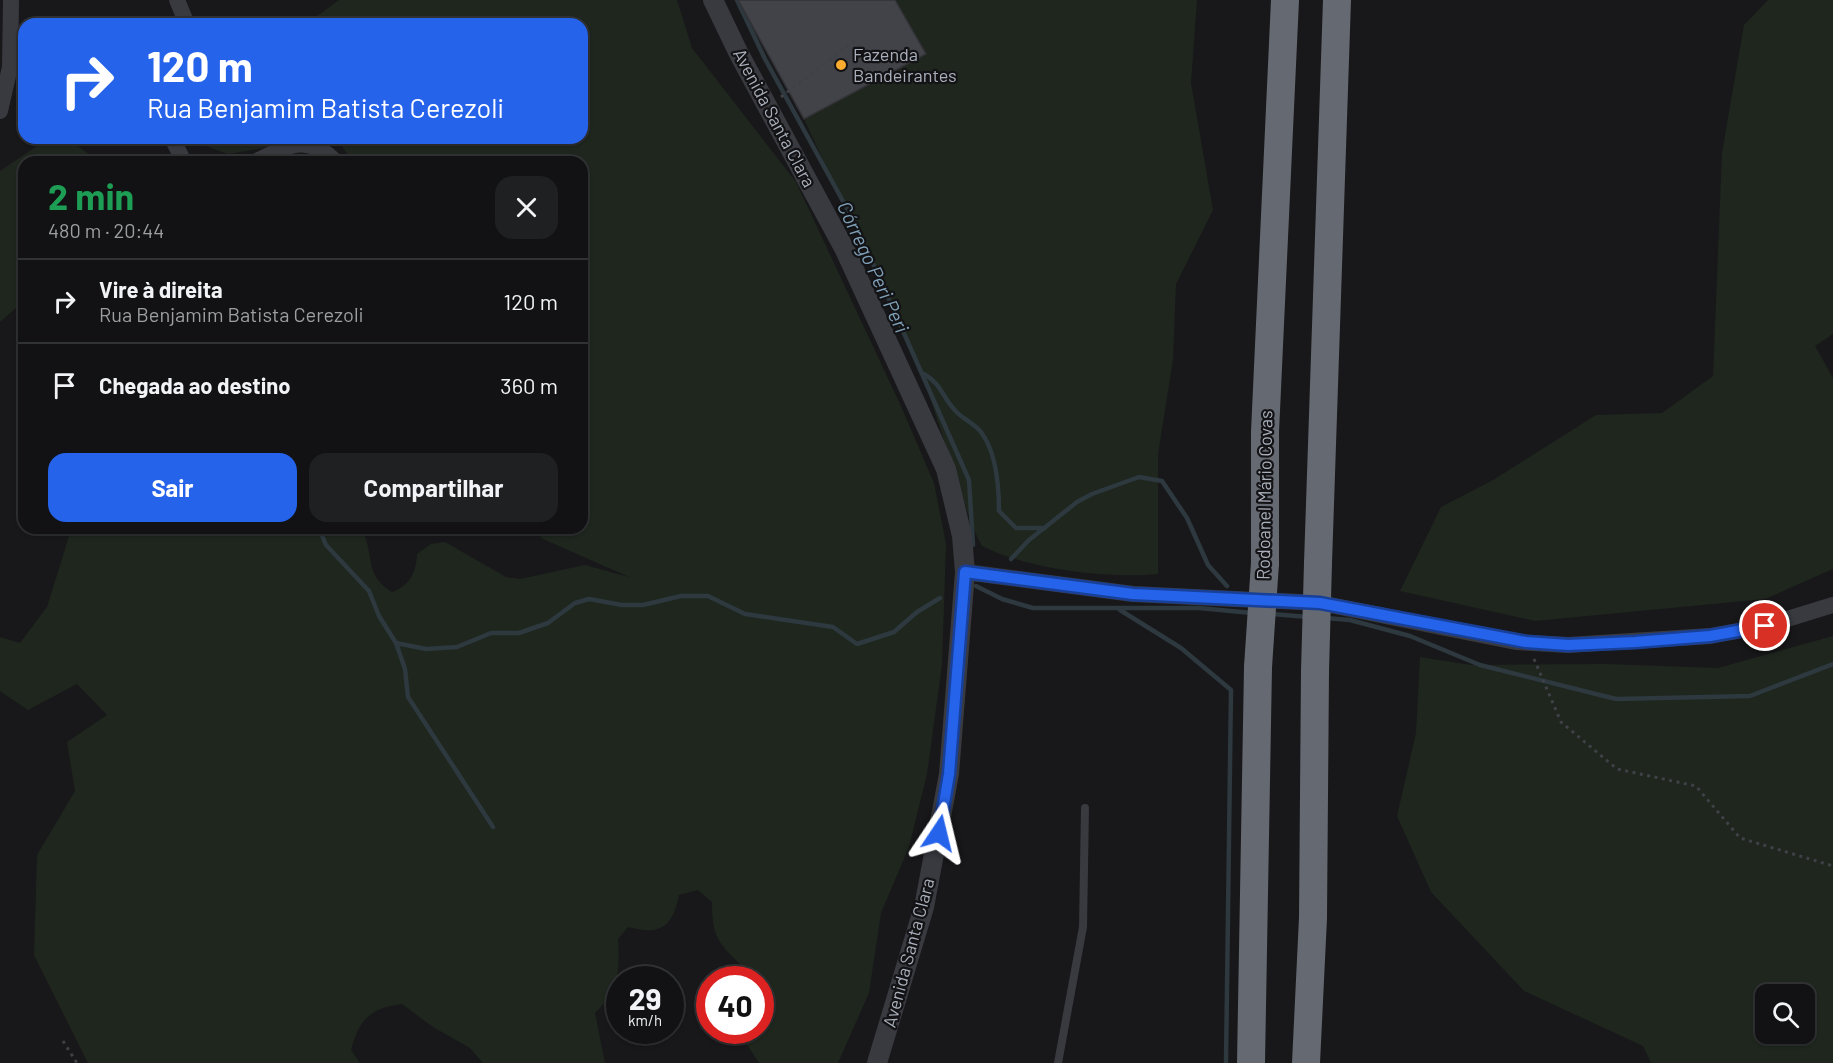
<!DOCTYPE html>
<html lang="pt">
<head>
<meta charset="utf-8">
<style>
  body { margin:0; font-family:Barlow,sans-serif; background:#1f2022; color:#f1f3f6; height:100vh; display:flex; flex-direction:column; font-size:22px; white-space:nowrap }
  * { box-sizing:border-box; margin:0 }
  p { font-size:20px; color:#9c9ea0 }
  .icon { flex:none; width:33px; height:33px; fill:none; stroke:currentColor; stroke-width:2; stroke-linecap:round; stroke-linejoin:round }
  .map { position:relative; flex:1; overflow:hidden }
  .sheet { position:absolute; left:18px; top:156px; width:570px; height:378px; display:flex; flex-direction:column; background:#121214; border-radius:18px; box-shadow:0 2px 4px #0004,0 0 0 2px #313234 }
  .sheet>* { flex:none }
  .top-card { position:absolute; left:18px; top:18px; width:570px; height:126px; border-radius:18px; box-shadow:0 2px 4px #0004,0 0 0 2px #313234; background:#2563eb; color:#fff; overflow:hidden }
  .controls { position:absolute; left:1755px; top:984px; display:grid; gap:12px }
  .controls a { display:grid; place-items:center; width:60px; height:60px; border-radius:12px; background:#121214; box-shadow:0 2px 4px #0004,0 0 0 2px #313234; font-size:30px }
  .speed { position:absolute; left:606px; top:966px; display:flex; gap:12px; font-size:30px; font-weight:700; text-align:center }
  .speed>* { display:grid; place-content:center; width:78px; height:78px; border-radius:50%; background:#121214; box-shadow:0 2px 4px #0004,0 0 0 2px #313234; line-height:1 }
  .speed small { font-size:15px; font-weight:400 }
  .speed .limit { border:9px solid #d22; background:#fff; color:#111 }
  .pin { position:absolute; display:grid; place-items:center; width:51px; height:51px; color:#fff; margin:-26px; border:3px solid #fff; border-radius:50%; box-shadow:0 2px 6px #0007 }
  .me { position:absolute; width:66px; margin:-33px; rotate:10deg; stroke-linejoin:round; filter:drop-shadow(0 0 4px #0008) }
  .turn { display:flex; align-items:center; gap:21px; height:126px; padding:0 30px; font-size:27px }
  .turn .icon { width:78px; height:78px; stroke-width:2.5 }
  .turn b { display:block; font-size:42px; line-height:51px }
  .round { display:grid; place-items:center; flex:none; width:63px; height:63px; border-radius:18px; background:#1f2022 }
  .headline { display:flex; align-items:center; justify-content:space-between; height:102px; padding:0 30px }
  h1 { font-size:36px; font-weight:700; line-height:45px; color:#1e9e55 }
  .button { display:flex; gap:12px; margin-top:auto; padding:12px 30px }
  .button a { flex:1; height:69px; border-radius:18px; background:#2563eb; color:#fff; font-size:24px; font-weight:700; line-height:69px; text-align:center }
  .button a+a { background:#1f2022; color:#f1f3f6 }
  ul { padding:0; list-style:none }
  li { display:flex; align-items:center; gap:18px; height:84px; padding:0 30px; border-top:2px solid #313234 }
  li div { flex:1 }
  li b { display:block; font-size:22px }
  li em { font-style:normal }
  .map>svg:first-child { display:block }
  .green { fill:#1e261e; fill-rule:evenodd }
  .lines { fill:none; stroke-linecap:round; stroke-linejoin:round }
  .stream { stroke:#2d383f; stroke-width:4.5 }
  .building { fill:#424348; stroke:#323237; stroke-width:1.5 }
  .path { stroke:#3f4147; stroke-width:3; stroke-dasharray:3 4.5; stroke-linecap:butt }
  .service { stroke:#393a40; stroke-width:8 }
  .minor { stroke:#393a40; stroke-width:16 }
  .tertiary { stroke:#393a40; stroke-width:20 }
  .motorway { stroke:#656971; stroke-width:28 }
  .motorway-bridge { stroke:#656971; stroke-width:28 }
  .route-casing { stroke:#184099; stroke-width:15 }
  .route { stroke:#2563eb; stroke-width:10 }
  .poi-dot { fill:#fcac2e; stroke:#131316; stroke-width:2 }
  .labels { text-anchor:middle; stroke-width:4.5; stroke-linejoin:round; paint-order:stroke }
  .poi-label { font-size:18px; fill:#aab0bb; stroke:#131316; text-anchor:start }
  .street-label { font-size:18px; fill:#aab0bb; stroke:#131316 }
  .water-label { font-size:20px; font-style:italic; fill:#7fa0b7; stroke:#131316 }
</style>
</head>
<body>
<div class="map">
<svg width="1833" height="1063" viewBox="0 0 1833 1063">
  <rect width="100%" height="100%" fill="#18181a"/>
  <path class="green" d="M339,0h338l15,48 104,134 104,222 34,79 12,61 -4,121 -15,109 -18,73 -28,66 -12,80 -31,70h-79l-21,-32 22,-1v-50l-25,-1 5,-15c-23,-22 -28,-29 -28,-62l-14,-12 -19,5c-7,34 -19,40 -51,32l-10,12c2,30 1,52 -23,74l10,50h-122l-13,-15 -37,-21 -31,-23c-31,4 -43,15 -51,46l9,13h-272l-54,-108 3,-100 38,-64 -8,-49 40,-27 -30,-31 -49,26 -28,-19v-54l20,6 27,-36 22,-71 -5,-8h282l19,8c8,24 2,41 27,56 18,-7 24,-19 25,-38l14,-10 14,-2 61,35 14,2 65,-14 44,12 -86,-38 -12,-11h51v-366h-230l-15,-24h245v-114h-276z
    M895,0h302l-6,83 22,127 -37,74 -3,76 -15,94v120c-51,5 -131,-5 -176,-28l-10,-20 -50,-153 -118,-254 122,-65z
    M1768,0h65v334l-18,12 18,32v191l-68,30 -230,22 -135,-30 41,-84 52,-27 103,-65 66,-2 51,-37 9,-223 22,-128z
    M49,138h18l32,24h-75v139l-24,21v-151z
    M204,138h119l-95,16 -28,-10z
    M1833,636v427h-182l-8,-17 -119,-55 -93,-99 -34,-76 19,-83 4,-76 51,8 134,-1 113,4zM1766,994h38v40h-38z"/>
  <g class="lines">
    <path class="stream" d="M737,0l28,59 91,166 113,255 4,65
      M924,374c17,10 17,20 29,34 7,10 20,14 28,24 15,20 18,54 18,79l17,17h29
      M319,528l7,17 43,46 10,25 17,27 9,26 3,28 85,130
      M1011,559l18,-19 48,-38 15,-8 47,-17 23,4 25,37 21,47 19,21
      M976,586l26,13 31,9h166l53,5
      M1120,610l61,38 50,42 -5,373
      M1272,614l36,3
      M1326,618l24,2 60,16 70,29 136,34 134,-3 83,-32
      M396,643l30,6 31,-2 34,-14h28l29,-10 27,-20 14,-4 33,6h21l38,-9h27l37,18 88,13 24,17 37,-12 23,-20 23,-14"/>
  </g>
  <path class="building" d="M738,0h157l31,54 -122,65z"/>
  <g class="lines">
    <path class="path" d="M781,97l74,-57
      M1534,659l27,63 56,47 79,17 44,52 93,28
      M63,1041l14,22"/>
    <path class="service" d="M1058,1063l25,-136 2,-119"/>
    <path class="minor" d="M177,0l10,24
      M0,111l10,-44 1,-67
      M172,138l12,24
      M255,162c33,-17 53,-29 81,0
      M965,572l168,22 187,9 196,39 52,3 142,-9 55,-10 68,-21"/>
    <path class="tertiary" d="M713,0l26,54 106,196 101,219 16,67 3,36 -16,202 -25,133 -47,156"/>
    <path class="motorway" d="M1265,563v-131l20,-432
      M1318,563l19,-563
      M1251,1063l7,-396
      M1306,1063l7,-145 2,-247"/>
    <path class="motorway-bridge" d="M1258,667l7,-104
      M1315,671l3,-108"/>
  </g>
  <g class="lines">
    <g class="route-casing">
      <path id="route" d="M939,833l10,-59 16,-202 168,22 187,9 206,39 42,3 67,-3 75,-6 55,-10"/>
    </g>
    <use href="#route" class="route"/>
  </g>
  <circle class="poi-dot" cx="841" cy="65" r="6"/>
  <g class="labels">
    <g class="poi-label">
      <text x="853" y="61">Fazenda<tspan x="853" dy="21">Bandeirantes</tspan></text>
    </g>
    <g class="street-label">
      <text transform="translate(774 118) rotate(62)" y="6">Avenida Santa Clara</text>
      <text transform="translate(1265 495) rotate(-89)" y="6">Rodoanel Mário Covas</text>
      <text transform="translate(909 953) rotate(-75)" y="6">Avenida Santa Clara</text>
    </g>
    <g class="water-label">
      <text transform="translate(873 267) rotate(65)" y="7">Córrego Peri Peri</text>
    </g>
  </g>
</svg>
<div class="controls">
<a><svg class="icon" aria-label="search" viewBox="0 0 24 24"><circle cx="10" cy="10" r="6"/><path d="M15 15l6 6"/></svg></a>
</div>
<div class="speed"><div>29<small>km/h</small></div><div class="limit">40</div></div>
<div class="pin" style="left:1765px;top:626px;background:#d93025"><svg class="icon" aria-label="arrive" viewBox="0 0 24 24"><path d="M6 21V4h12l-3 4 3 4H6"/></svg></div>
<svg class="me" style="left:939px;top:833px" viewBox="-20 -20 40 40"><path d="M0-17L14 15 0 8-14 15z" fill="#2563eb" stroke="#fff" stroke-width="4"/></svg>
<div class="top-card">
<div class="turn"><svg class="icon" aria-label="right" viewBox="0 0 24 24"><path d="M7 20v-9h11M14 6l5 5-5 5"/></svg><div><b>120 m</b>Rua Benjamim Batista Cerezoli</div></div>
</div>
<section class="sheet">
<div class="headline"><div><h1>2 min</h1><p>480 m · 20:44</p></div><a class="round"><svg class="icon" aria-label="close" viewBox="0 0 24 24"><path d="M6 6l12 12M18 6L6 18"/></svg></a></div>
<ul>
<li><svg class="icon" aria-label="right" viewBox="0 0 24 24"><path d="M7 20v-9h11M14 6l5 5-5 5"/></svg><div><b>Vire à direita</b><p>Rua Benjamim Batista Cerezoli</p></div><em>120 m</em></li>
<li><svg class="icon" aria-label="arrive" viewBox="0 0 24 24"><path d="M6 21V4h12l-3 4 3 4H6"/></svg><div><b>Chegada ao destino</b></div><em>360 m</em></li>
</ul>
<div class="button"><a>Sair</a><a>Compartilhar</a></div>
</section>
</div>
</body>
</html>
